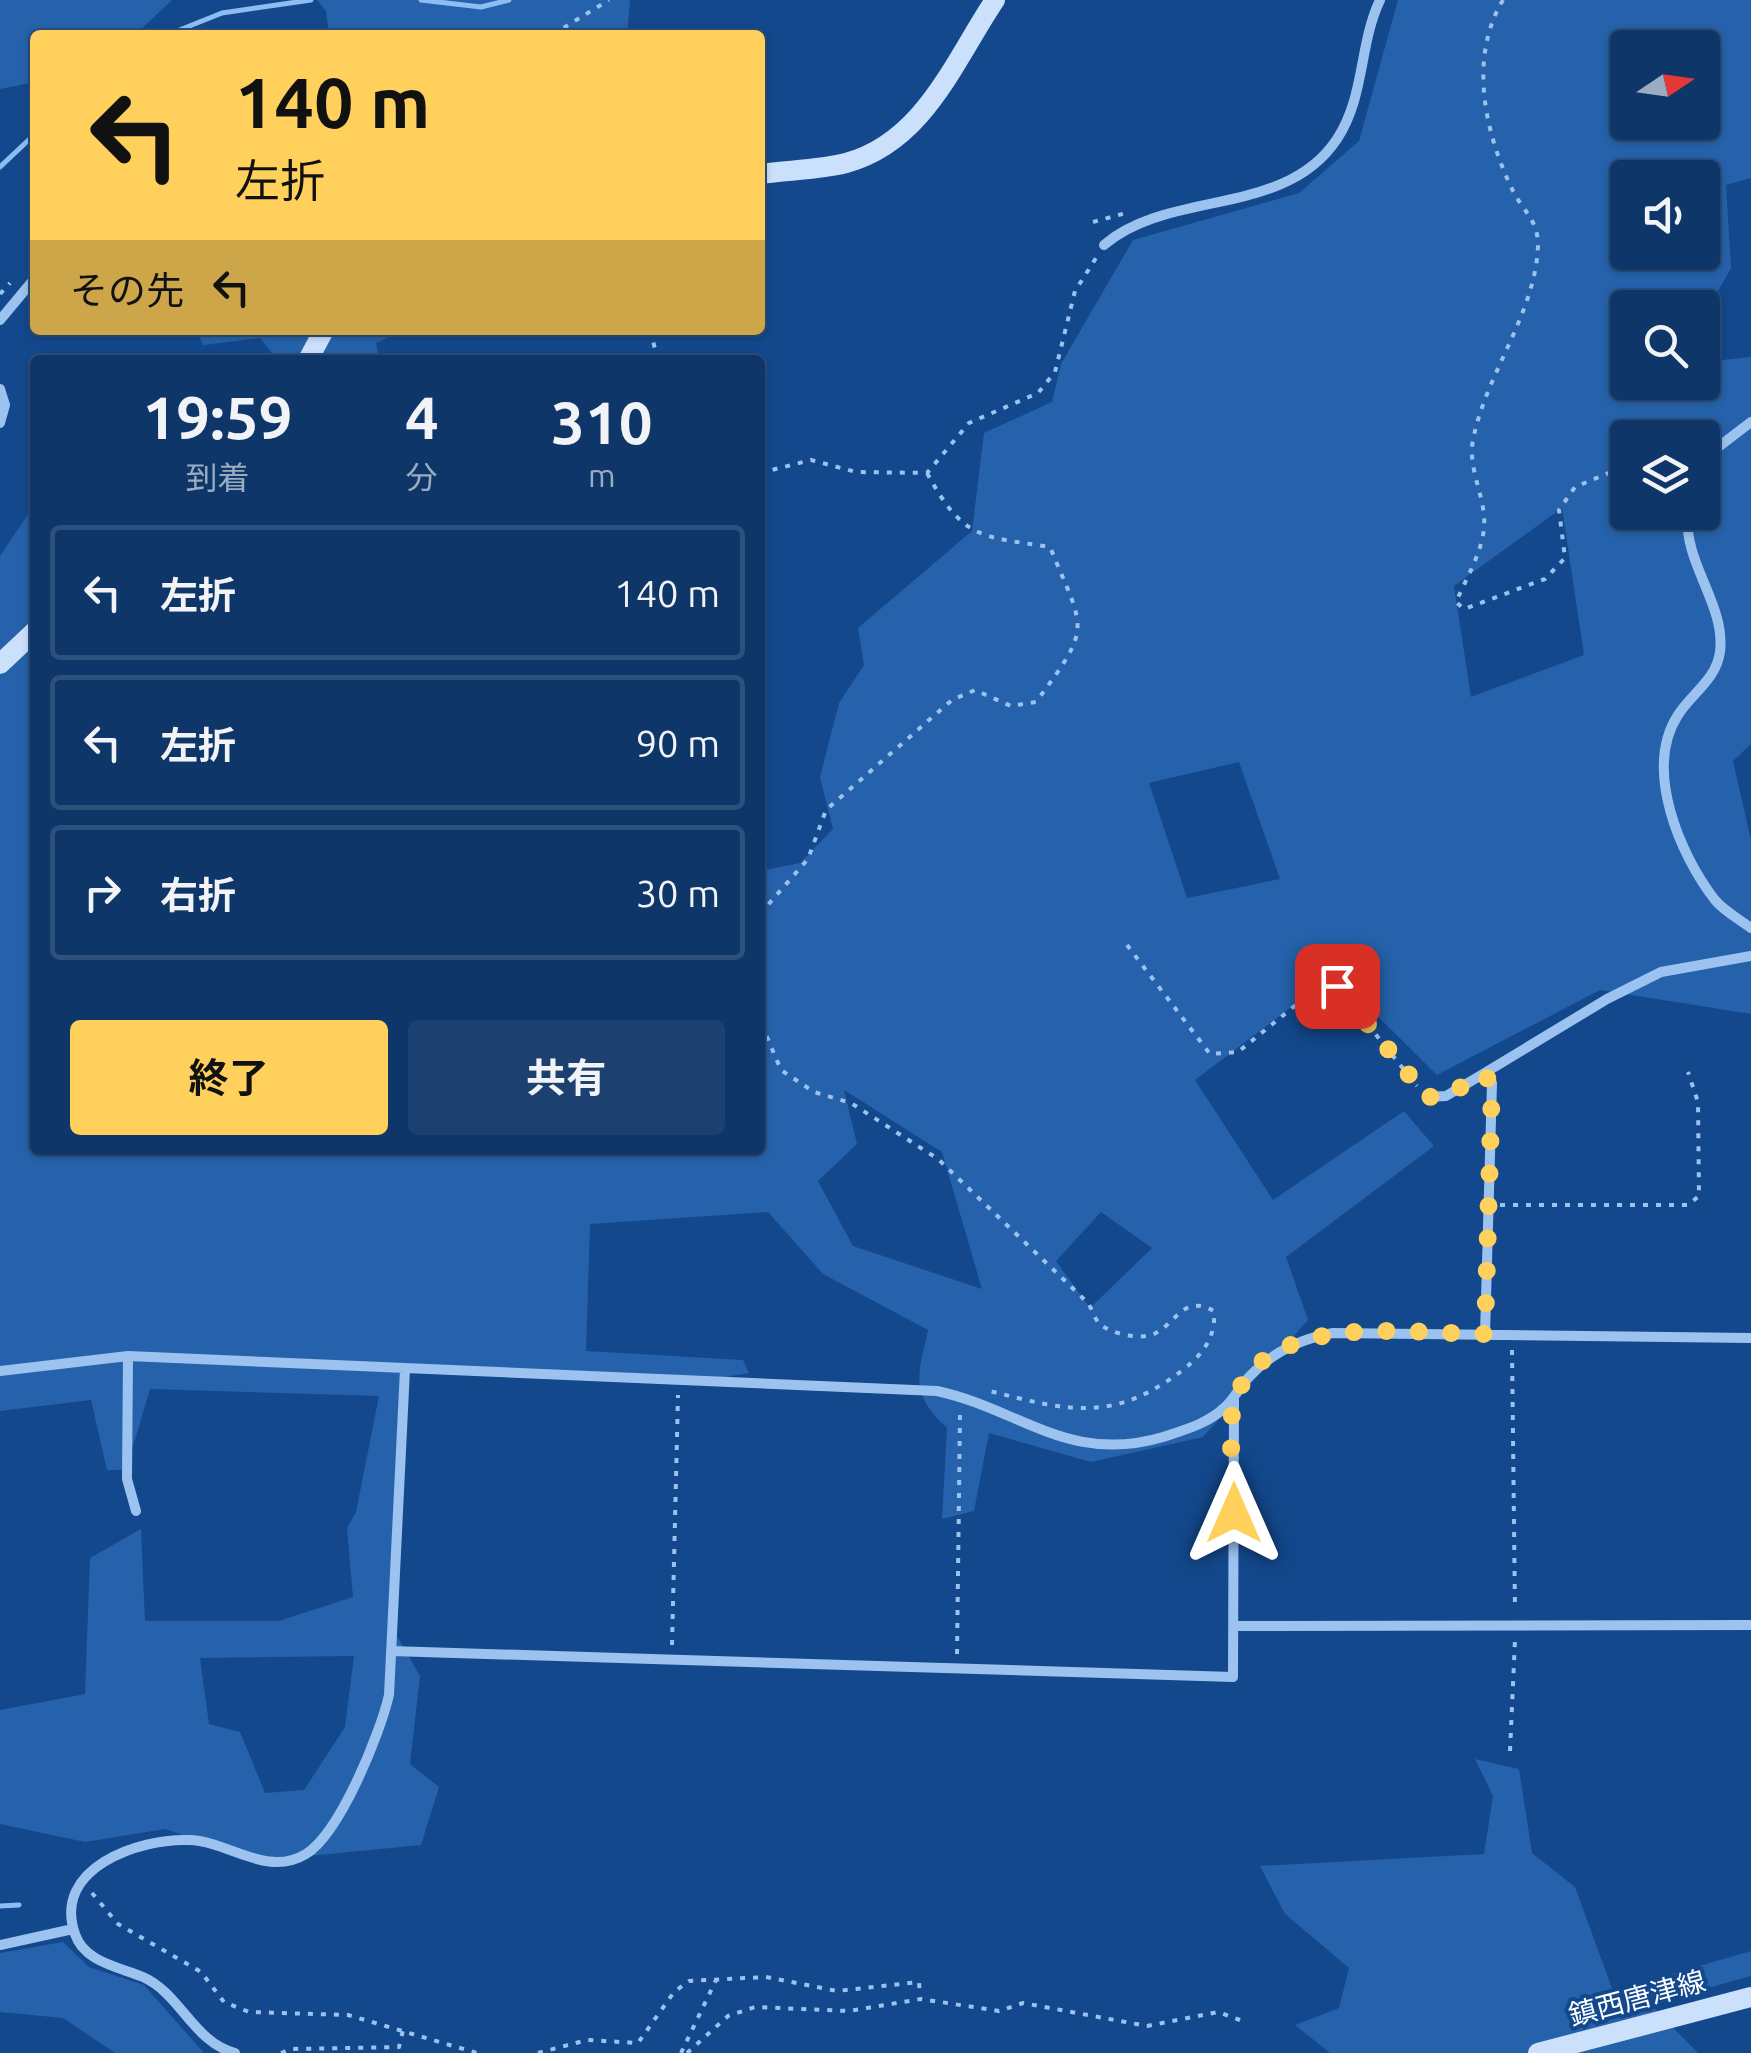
<!DOCTYPE html>
<html lang="ja">
<head>
<meta charset="utf-8">
<style>
  body { margin:0; font-family:Ubuntu,"Noto Sans JP",sans-serif; background:#1c4171; color:#f1f3f6; height:100vh; display:flex; flex-direction:column; font-size:38px; white-space:nowrap }
  * { box-sizing:border-box; margin:0 }
  p { font-size:32px; color:#9babc0 }
  .icon { flex:none; width:55px; height:55px; fill:none; stroke:currentColor; stroke-width:2; stroke-linecap:round; stroke-linejoin:round }
  .map { position:relative; flex:1; overflow:hidden }
  .sheet { position:absolute; left:30px; top:355px; width:735px; height:800px; display:flex; flex-direction:column; background:#0e3669; border-radius:10px; box-shadow:0 2px 8px #0004,0 0 0 2px #2e507d }
  .sheet>* { flex:none }
  .banner { position:absolute; left:30px; top:30px; width:735px; height:305px; border-radius:10px; box-shadow:0 2px 8px #0004,0 0 0 2px #2e507d; background:#ffd05c; color:#111; overflow:hidden }
  .needle { width:65px; rotate:77deg }
  .controls { position:absolute; left:1610px; top:30px; display:grid; gap:20px }
  .controls a { display:grid; place-items:center; width:110px; height:110px; border-radius:10px; background:#0e3669; box-shadow:0 2px 8px #0004,0 0 0 2px #2e507d; font-size:50px }
  .pin { position:absolute; display:grid; place-items:center; width:85px; height:85px; color:#fff; margin:-42px; border-radius:20px; box-shadow:0 5px 15px #0006 }
  .me { position:absolute; width:110px; margin:-55px; rotate:0deg; stroke-linejoin:round; filter:drop-shadow(0 0 8px #0008) }
  .turn { display:flex; align-items:center; gap:35px; height:210px; padding:0 40px; font-size:45px }
  .turn .icon { width:130px; height:130px; stroke-width:2.5 }
  .turn b { display:block; font-size:70px; line-height:85px }
  .then { display:flex; align-items:center; height:95px; padding:0 40px; background:#0003; gap:20px; font-size:38px }
  .eta { display:flex; justify-content:space-evenly; align-items:center; height:170px; text-align:center }
  .eta b { font-size:60px; font-weight:700; line-height:70px }
  .button { display:flex; gap:20px; margin-top:auto; padding:20px 40px }
  .button a { flex:1; height:115px; border-radius:10px; background:#ffd05c; color:#111; font-size:40px; font-weight:700; line-height:115px; text-align:center }
  .button a+a { background:#1c4171; color:#f1f3f6 }
  ul { padding:0; list-style:none }
  li { display:flex; align-items:center; gap:30px; height:135px; margin:0 20px 15px; padding:0 20px; border:5px solid #2e507d; border-radius:10px }
  li div { flex:1 }
  li b { display:block; font-size:38px }
  li em { font-style:normal }
  .map>svg:first-child { display:block }
  .green { fill:#2562ab; fill-rule:evenodd }
  .lines { fill:none; stroke-linecap:round; stroke-linejoin:round }
  .stream { stroke:#8ebdf4; stroke-width:5 }
  .path { stroke:#9cc2f0; stroke-width:4; stroke-dasharray:5 8; stroke-linecap:butt }
  .street { stroke:#9cc2f0; stroke-width:10 }
  .secondary { stroke:#cae0fb; stroke-width:20 }
  .route { stroke:#ffd05c; stroke-width:18; stroke-dasharray:0 32.4 }
  .labels { text-anchor:middle; stroke-width:8; stroke-linejoin:round; paint-order:stroke }
  .street-label { font-size:28px; fill:#fff; stroke:#13488c }
</style>
</head>
<body>
<div class="map">
<svg width="1751" height="2053" viewBox="0 0 1751 2053">
  <rect width="100%" height="100%" fill="#13488c"/>
  <path class="green" d="M0,0h172l-37,35h-100v47l-35,7z
    M317,0h313l-3,35h-298l-3,-24z
    M1398,0h353v178l-25,7 5,83 -28,50 -1,-10h-74v74h74l1,-20 48,-5v387l-18,17 18,79v174l-151,-24 -163,85 -102,-101 -140,106 78,120 131,-89 30,35 -148,111 22,63 -105,117 -112,25 -102,-29 -15,78 -32,8 5,-91c-38,-35 -29,-52 -19,-98l-105,-56 -55,-62 -178,12 -4,127 157,9 6,13 -72,12 -270,-21 -17,260 30,52 -10,88 29,23 -18,58 -163,16 -93,-32 -80,13 -85,-18v-114l85,-16 5,-136 51,-29 4,92h134l74,-24 -6,-69 9,-16 23,-116 -229,-7 -24,81h-19l-16,-70 -91,11v-855l35,-52v646h725v-279l40,-8 33,-34 -13,-52 19,-74 25,-38 -6,-37 114,-97 12,-98 68,-31 9,-38 72,-124 166,-47 60,-52zM1628,48h74v74h-74zM1628,178h74v74h-74zM1628,438h74v74h-74zM1562,508l22,147 -113,42 -17,-111zM1239,762l41,117 -93,19 -38,-115zM844,1090l98,62 40,137 -129,-43 -35,-65 39,-37zM1101,1212l51,36 -62,60 -34,-47zM354,1656l-9,71 -41,63 -39,3 -25,-61 -31,-8 -9,-66z
    M196,330h208l-28,13 3,17h-101l-18,-22 -57,7z
    M1475,1759l44,10 13,84 43,34 38,104 138,-40v25l-101,28 48,49h-368l-35,-28 44,-17 10,-40 -64,-54 -25,-48 224,-12 9,-58z
    M63,1942l26,25 55,18 60,68h-89l-52,-35 -63,-6v-59z"/>
  <g class="lines">
    <path class="stream" d="M421,0l60,7 28,-7
      M167,35l55,-22 89,-13
      M0,167l35,-33
      M0,1906l19,-1"/>
    <path class="path" d="M1503,0c-35,58 -18,134 10,191 10,20 25,29 25,54 -2,68 -52,128 -65,195 -5,26 9,51 11,76 3,29 -17,60 -28,86l8,7 81,-30 20,-21 -6,-48 16,-23 53,-22
      M426,35l28,-4 15,4
      M539,35l21,-5 49,-30
      M1093,222l33,-9
      M0,294l10,-11
      M650,330l8,30
      M1695,438l15,-3
      M760,473l51,-13 45,12 71,1 42,-50 69,-30 17,-21 20,-81 21,-33
      M760,914l48,-55 18,-49 126,-110 23,-10 36,16 25,-4c57,-77 49,-70 14,-155 -71,-11 -87,-8 -123,-74
      M1127,945l83,109 28,-2 85,-69 14,3 80,100
      M760,998l4,32 17,40 33,22 37,11 87,56 150,144c4,6 7,17 12,21 11,10 41,16 54,10 24,-12 29,-40 60,-23 2,25 -10,42 -30,58 -71,55 -116,42 -198,21
      M1500,1205h188l11,-9 -1,-94 -10,-30
      M1512,1350l3,260
      M672,1645l6,-250
      M957,1654l3,-240
      M1510,1751l5,-111
      M92,1893l26,31 83,48 23,30 25,10 99,3 129,38
      M281,2053l10,-4 108,-2 4,-17
      M538,2053l49,-13 51,3 36,-51 15,-11 77,-4 71,14 82,-9 1,14
      M681,2053l35,-73
      M687,2053l41,-37 27,-9 94,4 72,-12 78,12 24,-8 124,23 71,-14 22,8"/>
    <path class="street" d="M1104,245c65,-56 181,-27 233,-106 28,-42 22,-95 43,-139
      M0,320l35,-42
      M0,389l5,16 -5,18
      M1702,478l15,-30 34,-26
      M1688,512c-6,50 38,92 32,140 -4,28 -28,41 -42,63 -35,54 2,140 37,185 9,11 24,19 36,28
      M1483,1074l124,-75 54,-27 90,-16
      M1427,1097l19,-1 37,-22 9,9 -7,252
      M128,1356l-1,123 9,32
      M0,1371l128,-15 809,35c83,18 132,74 226,46 21,-7 44,-13 61,-29 10,-9 15,-20 24,-30 23,-25 51,-39 85,-45l418,5
      M1235,1626l516,-1
      M391,1651l842,26 1,-277
      M0,1945l73,-16
      M235,2053c-42,-11 -54,-59 -92,-76 -24,-10 -59,-15 -68,-43 -23,-66 64,-96 114,-94 40,1 77,38 117,14 34,-21 74,-120 83,-159l16,-326"/>
    <path class="secondary" d="M760,174c28,-4 59,-4 86,-11 78,-21 108,-102 149,-163
      M308,360l16,-30
      M0,664l35,-33
      M1538,2053l213,-56"/>
  </g>
  <g class="lines">
    <path class="route" d="M1234,1513c0,-29 -8,-93 2,-117 36,-86 175,-62 249,-62l7,-251 -9,-9 -37,22 -19,1 -90,-111"/>
  </g>
  <g class="labels">
    <g class="street-label">
      <text transform="translate(1637 1998) rotate(-15)" y="10">鎮西唐津線</text>
    </g>
  </g>
</svg>
<div class="controls">
<a><svg class="needle" viewBox="-14 -14 28 28"><path d="M0-13l5 13h-10z" fill="#e53935"/><path d="M0 13l5-13h-10z" fill="#9babc0"/></svg></a>
<a><svg class="icon" aria-label="sound" viewBox="0 0 24 24"><path d="M4 9h4l5-4v14l-5-4H4zM17 9q2 3 0 6"/></svg></a>
<a><svg class="icon" aria-label="search" viewBox="0 0 24 24"><circle cx="10" cy="10" r="6"/><path d="M15 15l6 6"/></svg></a>
<a><svg class="icon" aria-label="layers" viewBox="0 0 24 24"><path d="M12 4l9 5-9 5-9-5zM3 14l9 5 9-5"/></svg></a>
</div>
<div class="pin" style="left:1337px;top:986px;background:#d93025"><svg class="icon" aria-label="arrive" viewBox="0 0 24 24"><path d="M6 21V4h12l-3 4 3 4H6"/></svg></div>
<svg class="me" style="left:1234px;top:1513px" viewBox="-20 -20 40 40"><path d="M0-17L14 15 0 8-14 15z" fill="#ffd05c" stroke="#fff" stroke-width="4"/></svg>
<div class="banner">
<div class="turn"><svg class="icon" aria-label="left" viewBox="0 0 24 24"><path d="M17 20v-9H6M10 6l-5 5 5 5"/></svg><div><b>140 m</b>左折</div></div>
<div class="then">その先<svg class="icon" aria-label="left" viewBox="0 0 24 24"><path d="M17 20v-9H6M10 6l-5 5 5 5"/></svg></div>
</div>
<section class="sheet">
<div class="eta">
<div><b>19:59</b><p>到着</p></div>
<div><b>4</b><p>分</p></div>
<div><b>310</b><p>m</p></div>
</div>
<ul>
<li><svg class="icon" aria-label="left" viewBox="0 0 24 24"><path d="M17 20v-9H6M10 6l-5 5 5 5"/></svg><div><b>左折</b></div><em>140 m</em></li>
<li><svg class="icon" aria-label="left" viewBox="0 0 24 24"><path d="M17 20v-9H6M10 6l-5 5 5 5"/></svg><div><b>左折</b></div><em>90 m</em></li>
<li><svg class="icon" aria-label="right" viewBox="0 0 24 24"><path d="M7 20v-9h11M14 6l5 5-5 5"/></svg><div><b>右折</b></div><em>30 m</em></li>
</ul>
<div class="button"><a>終了</a><a>共有</a></div>
</section>
</div>
</body>
</html>
